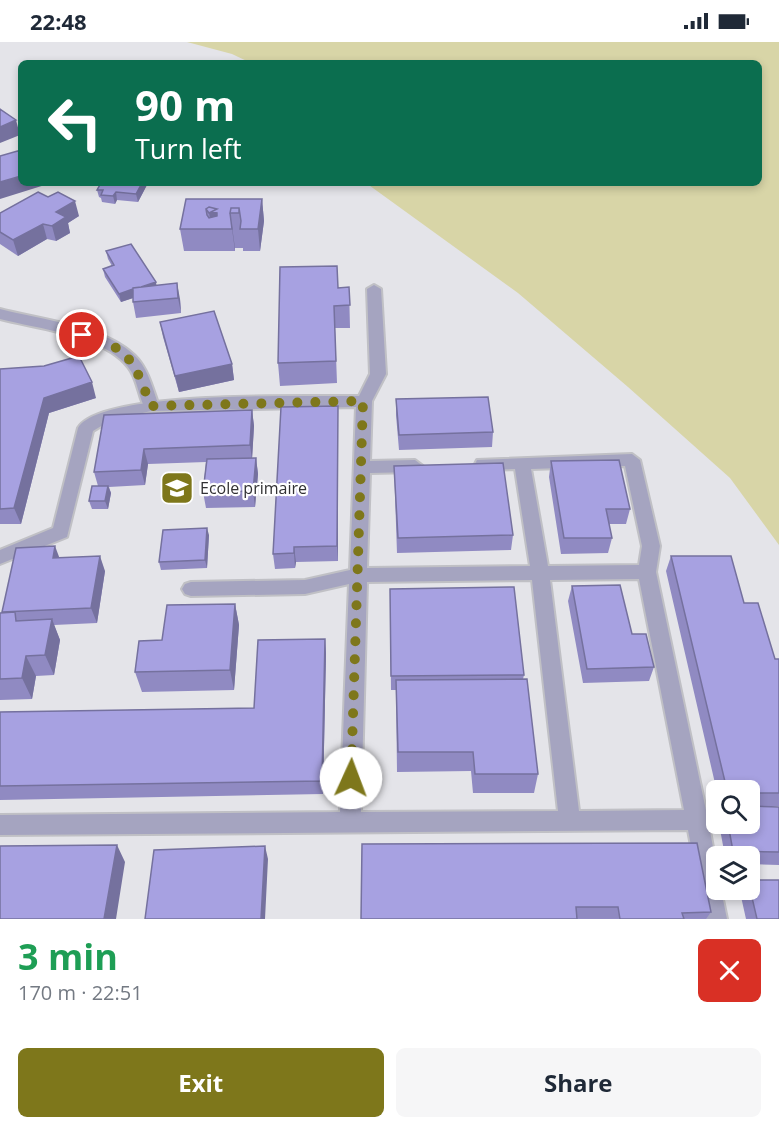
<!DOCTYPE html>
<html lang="en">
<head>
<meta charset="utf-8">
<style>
  body { margin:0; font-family:"Open Sans",sans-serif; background:#f6f6f7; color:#1f2937; height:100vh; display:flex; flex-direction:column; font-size:22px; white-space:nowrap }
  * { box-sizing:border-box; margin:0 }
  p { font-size:20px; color:#747a83 }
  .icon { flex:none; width:33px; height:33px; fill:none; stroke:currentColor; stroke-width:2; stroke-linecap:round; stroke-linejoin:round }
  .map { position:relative; height:877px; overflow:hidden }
  .panel { display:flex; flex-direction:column; background:#fff; flex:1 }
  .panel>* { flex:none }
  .guide { position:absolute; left:18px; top:18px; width:744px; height:126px; border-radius:9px; box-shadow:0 3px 9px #0003; background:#0b6e4f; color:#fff; overflow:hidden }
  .controls { position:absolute; left:706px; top:738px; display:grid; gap:12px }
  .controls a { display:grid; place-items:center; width:54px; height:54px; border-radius:9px; background:#fff; box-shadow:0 3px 9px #0003; font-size:30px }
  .pin { position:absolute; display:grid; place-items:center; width:51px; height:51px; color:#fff; margin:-26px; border:3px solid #fff; border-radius:50%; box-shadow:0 2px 6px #0007 }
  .me { position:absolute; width:66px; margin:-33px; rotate:2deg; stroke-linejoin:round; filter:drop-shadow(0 0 4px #0008) }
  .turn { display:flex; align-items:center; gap:21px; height:126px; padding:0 18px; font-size:27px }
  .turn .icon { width:78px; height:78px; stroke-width:2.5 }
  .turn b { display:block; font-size:42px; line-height:51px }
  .round { display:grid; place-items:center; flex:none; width:63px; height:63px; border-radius:9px; background:#f6f6f7 }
  .overview { display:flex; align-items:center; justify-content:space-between; height:102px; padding:0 18px }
  h1 { font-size:36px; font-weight:700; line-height:45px; color:#1e9e55 }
  .action { display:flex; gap:12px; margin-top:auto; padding:12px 18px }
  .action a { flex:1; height:69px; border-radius:9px; background:#7e771b; color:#fff; font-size:24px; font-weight:700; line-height:69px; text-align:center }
  .action a+a { background:#f6f6f7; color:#1f2937 }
  .status { display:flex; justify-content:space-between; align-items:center; height:42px; padding:0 30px; background:#fff; direction:ltr }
  .status svg { height:16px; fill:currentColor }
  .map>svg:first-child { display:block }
  .green { fill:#d8d5a7 }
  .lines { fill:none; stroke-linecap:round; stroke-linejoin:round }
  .minor-casing { stroke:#c0c0c5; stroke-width:4 }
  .tertiary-casing { stroke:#c0c0c5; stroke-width:4 }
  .minor { fill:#a5a4c0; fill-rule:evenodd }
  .tertiary { fill:#a5a4c0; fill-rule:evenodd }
  .wall { fill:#908ac2 }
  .shaded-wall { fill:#75719e }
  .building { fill:#a7a1e1; stroke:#75719e; stroke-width:1.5; fill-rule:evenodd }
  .route { stroke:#7e771b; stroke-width:10; stroke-dasharray:0 18 }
  .labels { text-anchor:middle; stroke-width:4.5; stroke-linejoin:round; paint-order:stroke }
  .poi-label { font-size:16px; fill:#313133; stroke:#fff; text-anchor:start }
</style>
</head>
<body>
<div class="status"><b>22:48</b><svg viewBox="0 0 49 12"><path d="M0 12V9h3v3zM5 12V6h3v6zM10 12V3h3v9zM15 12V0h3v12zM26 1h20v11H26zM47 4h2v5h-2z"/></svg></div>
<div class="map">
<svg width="779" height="877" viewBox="0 0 779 877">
  <rect width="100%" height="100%" fill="#e4e4e9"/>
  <path class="green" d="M187,0h592v503l-49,-67 -102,-91 -110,-94 -152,-110h393v-120h-508l-19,-9z"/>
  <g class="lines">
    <g class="minor-casing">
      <path id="minor" d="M374,243l7,4 5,85 -14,27 -2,60 45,-1 8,6 -8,6 -45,1 -3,95 163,-2 -15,-97 -32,1 -8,-6 2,-4 155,-6 8,6 20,86 -4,26 52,248 9,49v21h4l6,29h-22l-17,-89 -688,5v-20l340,-3 9,-228 -44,10 -114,2 -6,-2 -3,-5 3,-5 6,-2 114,-2 45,-10 6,-163 -205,4 -40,9 -18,11 -26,106 -67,27v-14l53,-22 25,-100c23,-39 233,-31 281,-32l11,-22 -3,-85zM625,424l17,80 -3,19 -91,1 -17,-97zM639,537l45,231 -105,1 -29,-231zM532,538l26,231 -197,1 6,-230z"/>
    </g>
    <g class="tertiary-casing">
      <path id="tertiary" d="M0,267c41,11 109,17 138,50 11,13 15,31 21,47l-3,4h-10c-8,-13 -8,-31 -18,-43 -25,-32 -90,-38 -128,-48z"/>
    </g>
    <use href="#minor" class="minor"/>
    <use href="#tertiary" class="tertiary"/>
  </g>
  <path class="wall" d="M101,141h47l-10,19 -21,-2 -2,4 -13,-2 -1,-4 -2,-1 -2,-7z
    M186,157h76l2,22 -4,30h-17v-3h-8v3h-51l-4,-22z
    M0,171l79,3 -11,7 2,10 -14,8 -9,-2 -29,17 -18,-12z
    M106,209l50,31v3l24,14 1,14 -45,5 -3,-16v-4l-12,4 -16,-25 -2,-8 9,-3 -4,-7z
    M349,245l1,41h-15l2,55 -57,3 -2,-23 60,-75z
    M160,280l72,42 2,16 -55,12 -16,-55z
    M0,327l96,29 -47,15 -28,111h-21z
    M396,357l97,33 -1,15 -93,3 -3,-35z
    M252,368l2,16 -2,32h4l2,16 -3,33 -49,1 -3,-16 3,-30 -58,2 -3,21 -36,2 2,6 -3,16h-16l-3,-8 9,-15 -4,-14 10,-57z
    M338,379v140l-42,1 -1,6 -20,1 -2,-15z
    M551,419l79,48 -4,15h-17l3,14 -4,15 -47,1 -12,-77z
    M394,424l119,69 -2,15 -114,3z
    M209,493l-2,33 -46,2 -2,-8z
    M671,514l73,47 31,56h4v147h-18l18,1v58l-29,-1v-8h-25l-6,-32h31v-34h-33v2l-51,-221z
    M59,515l46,14 -8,52 -43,2 6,15 -6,35 -18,1 -4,23 -32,1v-87h2z
    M572,544l60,48 22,33 -5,14 -66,2 -15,-82z
    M390,547l134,86 -1,4 15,95 -4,19h-61l-2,-22 -74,1 -1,-82h-5z
    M235,562l4,21 -5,65 -92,2 -7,-20 27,-32z
    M325,597l1,15 -3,140 -323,6v-88l254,-4z
    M362,802l349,68 -5,7h-345z
    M742,848h8l29,29h-33l-6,-27z"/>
  <path class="shaded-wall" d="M16,78l4,15 -20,8v-16z
    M21,134v7l27,1 -48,15v-17z
    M142,141h6l-10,19 -2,-8z
    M116,150l1,8 -2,4 -2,-8z
    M262,157l2,22 -4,30 -2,-22z
    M75,159l4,15 -11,7 2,10 -14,8 -4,-15 4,-14z
    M217,167l3,20h-8l-3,-16z
    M43,182l4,15 -29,17 -5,-16z
    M232,184l3,22v3l-3,-22z
    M156,240l1,8 -36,12 -2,-8z
    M177,241l3,16 1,14 -3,-15z
    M232,322l2,16 -55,12 -4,-16z
    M92,340l4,16 -47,15 -28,111 -7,-16 30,-110z
    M338,364v155l-1,-15z
    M252,368l2,16 -2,34 -2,-15z
    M144,407l4,15 -3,21 -4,-15z
    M256,416l2,16 -3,33 -2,-16z
    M108,444l3,7 -3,16 -3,-8z
    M207,486l2,7 -2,33 -2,-8z
    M55,504l6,16 -8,-4z
    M294,505l2,15 -1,6 -1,-15z
    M100,514l5,15 -8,52 -6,-15z
    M235,562l4,21 -5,65 -4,-20z
    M52,577l8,21 -6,35 -9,-20z
    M325,597l1,15 -3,140 -1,-13z
    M26,614l10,20 -4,23 -10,-21z
    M117,803l8,17 -9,57h-12z
    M265,804l3,13 -3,60h-4z"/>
  <path class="building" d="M0,67l16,11 -16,7z
    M21,108v26l-21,6v-26z
    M101,141h41l-6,11 -20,-2 -3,4 -12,-1 2,-5h-6z
    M38,150l10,5 10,-5 17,9 -19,11 10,5 -14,9 -9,-2 -30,16 -13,-8v-19z
    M186,157h76l-4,30h-18l1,-8 -2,-13h-8l-1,5 2,16h-52zM209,165l8,2 -8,4 2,-1 6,1v3l-8,2 -2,-3 -1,-6z
    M209,165l8,2 -8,4 -3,-4z
    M231,166h8v5h-9z
    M131,202l25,38 -15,5 -8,1v1l-14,5 -16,-25 11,-4 -8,-14z
    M337,224l1,22 11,-1 1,18 -16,1 2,55 -58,2 2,-96z
    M177,241l1,15 -45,4v-14z
    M214,269l18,53 -57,12 -15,-54z
    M79,314l13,26 -48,16 -30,110 -14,1v-140l44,-3z
    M488,355l5,35 -94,3 -3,-36z
    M338,364l-1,140 -43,1v6l-21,1 8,-147z
    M252,368l-2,35 -106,4 -3,21 -47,2 10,-57z
    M256,416l-3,33 -50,1 4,-33z
    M619,418l11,49h-24l6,29h-48l-13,-77z
    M503,421l10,72 -115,3 -4,-72z
    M92,444h16l-3,15h-16z
    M207,486l-2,32 -46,2 4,-32z
    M55,504l-2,12 47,-2 -9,52 -89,4 14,-64z
    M671,514h60l13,47h14l17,56h4v134h-29v-3h-23z
    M620,543l12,49h14l8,33 -67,2 -15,-83z
    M514,545l10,88 -133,1 -1,-87z
    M235,562l-5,66 -95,2 4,-31 23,-1 5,-35z
    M15,570l1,9 36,-2 -7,36 -19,1 -4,22 -22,1v-66z
    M325,597l-3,142 -322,5v-74l254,-4 4,-68z
    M527,637l11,95h-63l-2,-22h-75l-2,-72z
    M750,764l29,1v45l-46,-1 -5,-27h22z
    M697,801l14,69 -29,1 2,6h-64l-2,-12h-42l1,12h-216l1,-75z
    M117,803l-13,74h-104v-73z
    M265,804l-4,73h-116l9,-69z
    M750,838h29v39h-22l-7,-30z"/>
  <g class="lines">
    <path class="route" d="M82,293c49,12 52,28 69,71l212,-5 -12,377"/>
  </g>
  <defs>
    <g id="school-square" transform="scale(1.725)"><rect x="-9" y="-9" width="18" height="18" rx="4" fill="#7e771b" stroke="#fff"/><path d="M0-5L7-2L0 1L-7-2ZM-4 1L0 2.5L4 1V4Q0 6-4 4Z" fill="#fff"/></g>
  </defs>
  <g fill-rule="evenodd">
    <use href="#school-square" x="177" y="446"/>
  </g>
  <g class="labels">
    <g class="poi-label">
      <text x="200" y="452">Ecole primaire</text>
    </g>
  </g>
</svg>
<div class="controls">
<a><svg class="icon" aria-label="search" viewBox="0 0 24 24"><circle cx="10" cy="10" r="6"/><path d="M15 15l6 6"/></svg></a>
<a><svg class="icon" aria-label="layers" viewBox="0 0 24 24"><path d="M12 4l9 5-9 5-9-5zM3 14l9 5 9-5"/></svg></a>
</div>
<div class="pin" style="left:82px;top:293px;background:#d93025"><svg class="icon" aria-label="arrive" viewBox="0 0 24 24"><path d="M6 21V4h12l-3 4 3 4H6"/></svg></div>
<svg class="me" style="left:351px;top:736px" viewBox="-20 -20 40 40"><circle r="19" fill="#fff"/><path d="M0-13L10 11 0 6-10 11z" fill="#7e771b"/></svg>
<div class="guide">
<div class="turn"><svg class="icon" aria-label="left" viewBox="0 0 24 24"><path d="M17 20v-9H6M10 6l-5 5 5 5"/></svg><div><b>90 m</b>Turn left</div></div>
</div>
</div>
<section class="panel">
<div class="overview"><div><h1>3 min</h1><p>170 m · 22:51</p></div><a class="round" style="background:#d93025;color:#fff"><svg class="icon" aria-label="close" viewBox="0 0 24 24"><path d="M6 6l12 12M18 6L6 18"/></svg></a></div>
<div class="action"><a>Exit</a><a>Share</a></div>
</section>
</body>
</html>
